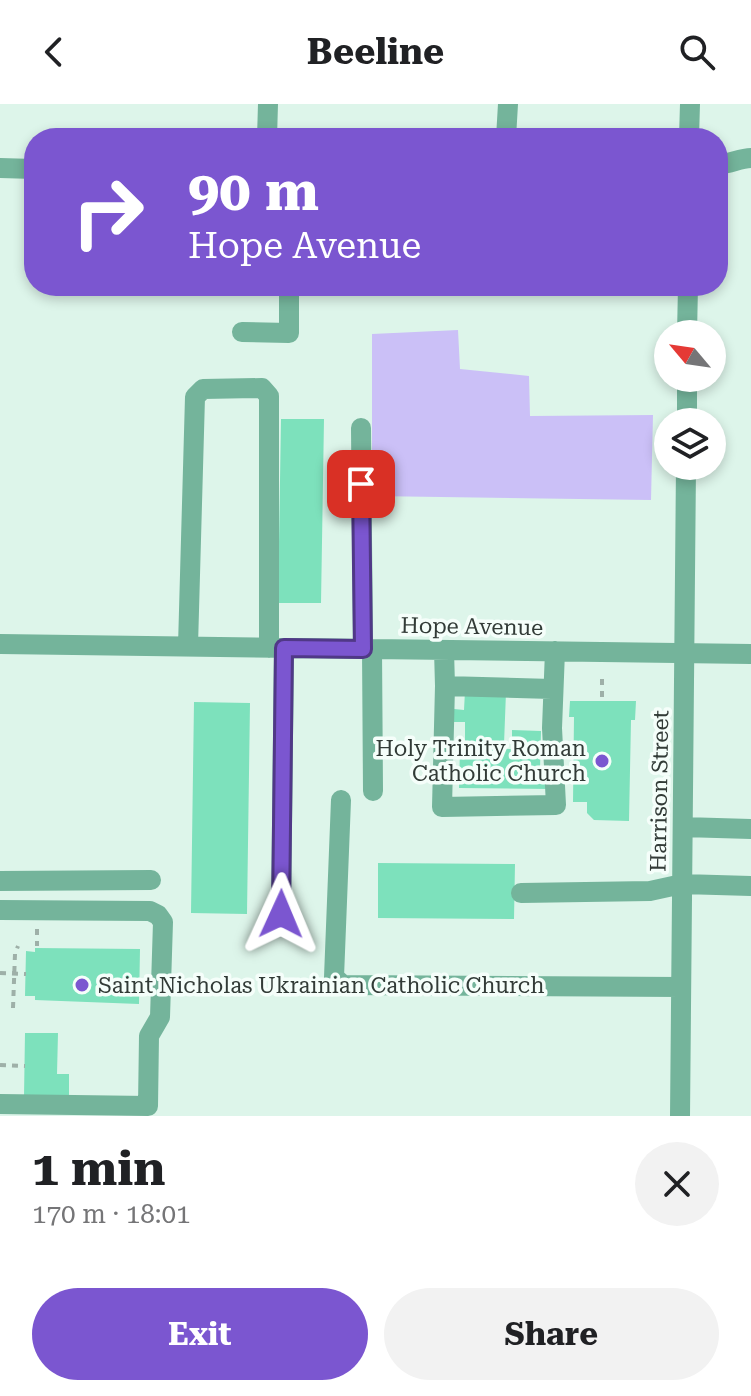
<!DOCTYPE html>
<html lang="en">
<head>
<meta charset="utf-8">
<style>
  body { margin:0; font-family:"Roboto Serif",serif; background:#f2f2f2; color:#202124; height:100vh; display:flex; flex-direction:column; font-size:30px; white-space:nowrap }
  * { box-sizing:border-box; margin:0 }
  p { font-size:26px; color:#757577 }
  .icon { flex:none; width:44px; height:44px; fill:none; stroke:currentColor; stroke-width:2; stroke-linecap:round; stroke-linejoin:round }
  .map { position:relative; height:1012px; overflow:hidden }
  .side { display:flex; flex-direction:column; background:#fff; flex:1 }
  .side>* { flex:none }
  .top-card { position:absolute; left:24px; top:24px; width:704px; height:168px; border-radius:32px; box-shadow:0 4px 12px #0003; background:#7b56d0; color:#fff; overflow:hidden }
  .needle { width:52px; rotate:299deg }
  .controls { position:absolute; left:654px; top:216px; display:grid; gap:16px }
  .controls a { display:grid; place-items:center; width:72px; height:72px; border-radius:50%; background:#fff; box-shadow:0 4px 12px #0003; font-size:40px }
  .pin { position:absolute; display:grid; place-items:center; width:68px; height:68px; color:#fff; margin:-34px; border-radius:16px; box-shadow:0 4px 12px #0006 }
  .me { position:absolute; width:88px; margin:-44px; rotate:1deg; stroke-linejoin:round; filter:drop-shadow(0 0 6px #0008) }
  .turn { display:flex; align-items:center; gap:28px; height:168px; padding:0 32px; font-size:36px }
  .turn .icon { width:104px; height:104px; stroke-width:2.5 }
  .turn b { display:block; font-size:56px; line-height:68px }
  .round { display:grid; place-items:center; flex:none; width:84px; height:84px; border-radius:42px; background:#f2f2f2 }
  .head { display:flex; align-items:center; justify-content:space-between; height:136px; padding:0 32px }
  h1 { font-size:48px; font-weight:700; line-height:60px }
  .cta { display:flex; gap:16px; margin-top:auto; padding:16px 32px }
  .cta a { flex:1; height:92px; border-radius:48px; background:#7b56d0; color:#fff; font-size:32px; font-weight:700; line-height:92px; text-align:center }
  .cta a+a { background:#f2f2f2; color:#202124 }
  header { display:flex; justify-content:space-between; align-items:center; height:104px; padding:0 32px; background:#fff; font-size:36px; font-weight:700 }
  .map>svg:first-child { display:block }
  .green { fill:#cbc0f7 }
  .building { fill:#7de1bc }
  .lines { fill:none; stroke-linecap:round; stroke-linejoin:round }
  .path { stroke:#9eb0a8; stroke-width:4; stroke-dasharray:6 6; stroke-linecap:butt }
  .minor { stroke:#74b49b; stroke-width:20 }
  .route-casing { stroke:#503887; stroke-width:20 }
  .route { stroke:#7b56d0; stroke-width:14 }
  .poi-dot { fill:#7b56d0; stroke:#f5fefa; stroke-width:3 }
  .labels { text-anchor:middle; stroke-width:7; stroke-linejoin:round; paint-order:stroke }
  .street-label { font-size:22px; fill:#323b37; stroke:#f5fefa }
  .poi-label { font-size:22px; fill:#323b37; stroke:#f5fefa; text-anchor:end }
</style>
</head>
<body>
<header><svg class="icon" aria-label="back" viewBox="0 0 24 24"><path d="M15 5l-7 7 7 7"/></svg>Beeline<svg class="icon" aria-label="search" viewBox="0 0 24 24"><circle cx="10" cy="10" r="6"/><path d="M15 15l6 6"/></svg></header>
<div class="map">
<svg width="751" height="1012" viewBox="0 0 751 1012">
  <rect width="100%" height="100%" fill="#ddf5ea"/>
  <path class="green" d="M458,226l2,39 69,7 1,40 123,-1 -2,85 -279,-4v-162z"/>
  <path class="building" d="M281,315h43l-3,184h-43z
    M465,587l41,1 -2,52 -39,-1v-21h-12l1,-13 10,1z
    M570,597h66l-1,19h-4l-2,101 -35,-1 -7,-7v-11h-14l1,-85h-5z
    M194,598l56,1 -3,211 -56,-1z
    M512,626l29,1 -1,39h11l-1,19 -91,-1 1,-40 52,1z
    M378,759l137,1 -1,55 -136,-1z
    M35,844l105,1 -1,55 -104,-4v-4h-10l1,-45 9,1z
    M25,929h33l-1,41h12v24l-45,-1z"/>
  <g class="lines">
    <path class="path" d="M602,575v22
      M37,825v17
      M0,869l26,1
      M13,904l2,-54 3,-8
      M0,961l25,1"/>
    <path class="minor" d="M267,34l1,-34
      M506,34l2,-34
      M689,34l1,-34
      M718,60c11,1 21,-6 33,-6
      M0,64l34,1
      M242,228l47,1v-47
      M687,230l1,-48
      M687,318v-44
      M361,324l2,221
      M0,540l751,10
      M188,542l7,-249 8,-8 59,-1 7,8v252
      M372,545l1,142
      M444,546l1,36 -3,121 114,-2 -4,-77 3,-77
      M445,582l107,3
      M341,696l-7,177 9,8 338,2
      M683,723l68,2
      M0,777l151,-1
      M521,789l129,-2 32,-7 69,2
      M0,806l150,1 8,4 5,7 -3,95 -11,19 -1,70 -148,-2
      M281,810l3,-266
      M680,1012l6,-650"/>
  </g>
  <g class="lines">
    <g class="route-casing">
      <path id="route" d="M281,810l3,-266 79,1 -2,-165"/>
    </g>
    <use href="#route" class="route"/>
  </g>
  <g class="poi-dot">
    <circle cx="602" cy="657" r="8"/>
    <circle cx="82" cy="881" r="8"/>
  </g>
  <g class="labels">
    <g class="street-label">
      <text transform="translate(472 522) rotate(1)" y="8">Hope Avenue</text>
      <text transform="translate(659 687) rotate(-89)" y="8">Harrison Street</text>
    </g>
    <g class="poi-label">
      <text x="586" y="652">Holy Trinity Roman<tspan x="586" dy="25">Catholic Church</tspan></text>
      <text x="98" y="889" text-anchor="start">Saint Nicholas Ukrainian Catholic Church</text>
    </g>
  </g>
</svg>
<div class="controls">
<a><svg class="needle" viewBox="-14 -14 28 28"><path d="M0-13l5 13h-10z" fill="#e53935"/><path d="M0 13l5-13h-10z" fill="#757577"/></svg></a>
<a><svg class="icon" aria-label="layers" viewBox="0 0 24 24"><path d="M12 4l9 5-9 5-9-5zM3 14l9 5 9-5"/></svg></a>
</div>
<div class="pin" style="left:361px;top:380px;background:#d93025"><svg class="icon" aria-label="arrive" viewBox="0 0 24 24"><path d="M6 21V4h12l-3 4 3 4H6"/></svg></div>
<svg class="me" style="left:281px;top:810px" viewBox="-20 -20 40 40"><path d="M0-17L14 15 0 8-14 15z" fill="#7b56d0" stroke="#fff" stroke-width="4"/></svg>
<div class="top-card">
<div class="turn"><svg class="icon" aria-label="right" viewBox="0 0 24 24"><path d="M7 20v-9h11M14 6l5 5-5 5"/></svg><div><b>90 m</b>Hope Avenue</div></div>
</div>
</div>
<section class="side">
<div class="head"><div><h1>1 min</h1><p>170 m · 18:01</p></div><a class="round"><svg class="icon" aria-label="close" viewBox="0 0 24 24"><path d="M6 6l12 12M18 6L6 18"/></svg></a></div>
<div class="cta"><a>Exit</a><a>Share</a></div>
</section>
</body>
</html>
